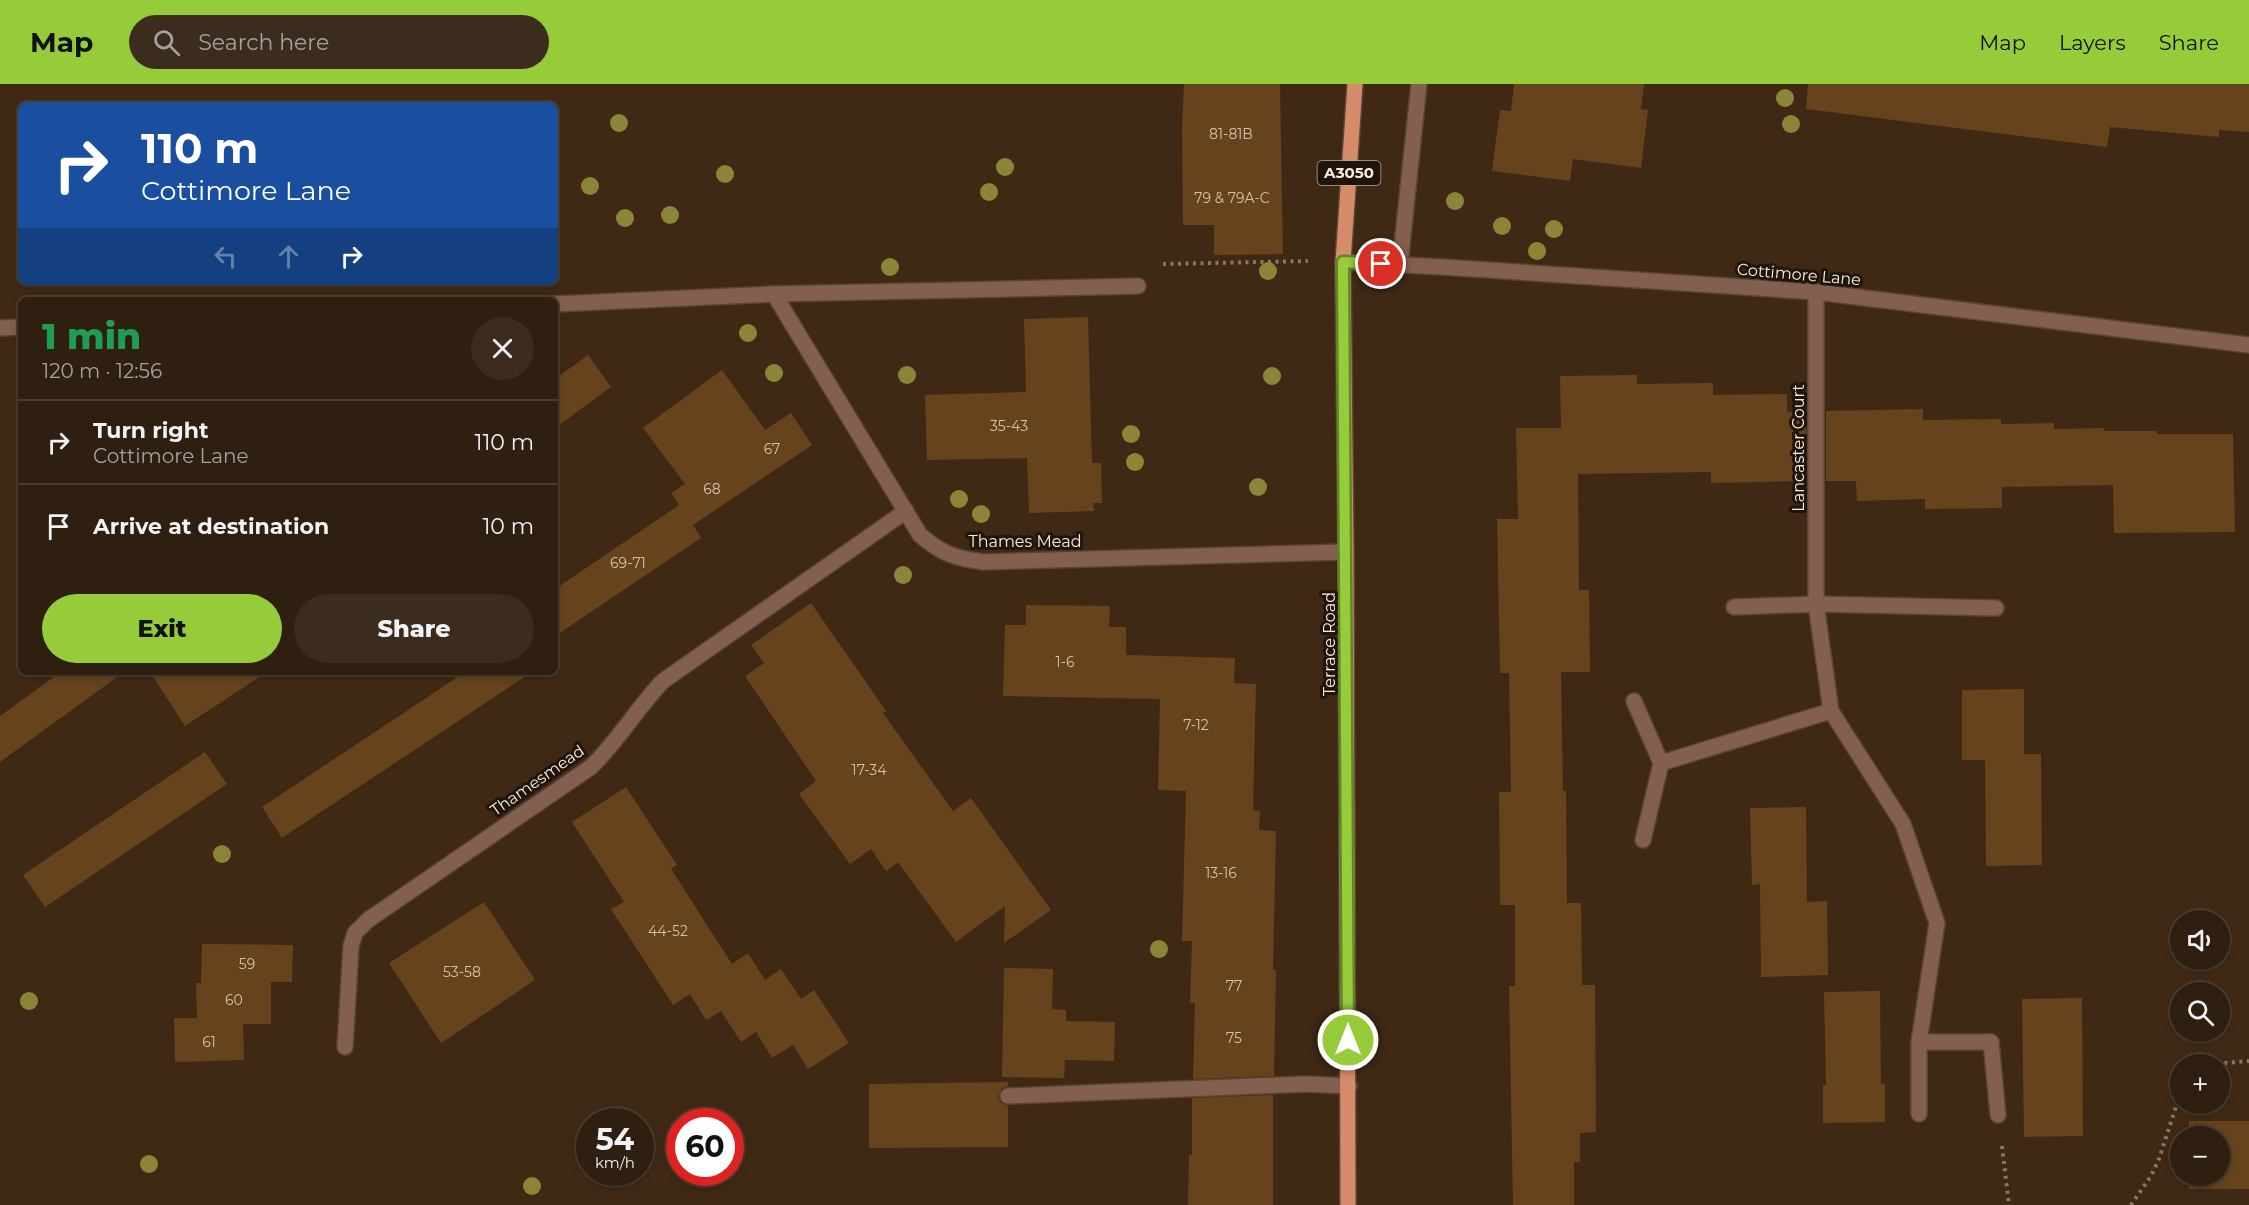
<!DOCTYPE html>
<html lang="en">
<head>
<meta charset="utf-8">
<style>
  body { margin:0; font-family:Montserrat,sans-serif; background:#3b2c1e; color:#f1f3f6; height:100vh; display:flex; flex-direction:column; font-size:22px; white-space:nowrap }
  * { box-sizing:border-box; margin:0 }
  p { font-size:20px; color:#a7a29f }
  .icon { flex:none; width:33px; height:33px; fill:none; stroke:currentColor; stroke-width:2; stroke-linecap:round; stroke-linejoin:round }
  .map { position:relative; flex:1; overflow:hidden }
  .sheet { position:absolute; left:18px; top:213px; width:540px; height:378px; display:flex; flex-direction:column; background:#2f1f10; border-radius:9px; box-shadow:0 3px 9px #0003,0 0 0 2px #4a3d30 }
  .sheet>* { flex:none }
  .guide { position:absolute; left:18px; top:18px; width:540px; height:183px; border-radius:9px; box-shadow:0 3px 9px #0003,0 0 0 2px #4a3d30; background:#1a4fa0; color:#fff; overflow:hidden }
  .buttons { position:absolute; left:2170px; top:826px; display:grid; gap:12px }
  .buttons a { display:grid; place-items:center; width:60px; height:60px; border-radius:50%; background:#2f1f10; box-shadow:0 3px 9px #0003,0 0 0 2px #4a3d30; font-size:30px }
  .speed { position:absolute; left:576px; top:1024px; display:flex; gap:12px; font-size:30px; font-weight:700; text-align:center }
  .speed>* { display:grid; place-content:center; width:78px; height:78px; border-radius:50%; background:#2f1f10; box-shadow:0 3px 9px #0003,0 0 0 2px #4a3d30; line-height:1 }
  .speed small { font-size:15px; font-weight:400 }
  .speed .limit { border:9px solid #d22; background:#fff; color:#111 }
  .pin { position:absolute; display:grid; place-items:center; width:51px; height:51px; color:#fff; margin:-26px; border:3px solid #fff; border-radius:50%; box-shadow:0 2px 6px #0007 }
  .me { position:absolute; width:66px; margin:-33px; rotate:0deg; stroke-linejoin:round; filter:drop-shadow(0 0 4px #0008) }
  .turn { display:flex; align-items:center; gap:21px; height:126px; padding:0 24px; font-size:27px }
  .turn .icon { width:78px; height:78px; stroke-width:2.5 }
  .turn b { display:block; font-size:42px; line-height:51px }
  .lanes { display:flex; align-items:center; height:57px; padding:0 24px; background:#0003; justify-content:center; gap:30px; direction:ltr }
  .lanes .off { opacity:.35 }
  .round { display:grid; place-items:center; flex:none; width:63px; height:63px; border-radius:32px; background:#3b2c1e }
  .summary { display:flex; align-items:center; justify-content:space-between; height:102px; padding:0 24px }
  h1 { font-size:36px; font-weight:800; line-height:45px; color:#1e9e55 }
  .button { display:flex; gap:12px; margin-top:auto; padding:12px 24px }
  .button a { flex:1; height:69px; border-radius:36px; background:#96cc3a; color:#111; font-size:24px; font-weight:800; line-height:69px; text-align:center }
  .button a+a { background:#3b2c1e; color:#f1f3f6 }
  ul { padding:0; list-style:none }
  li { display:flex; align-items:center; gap:18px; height:84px; padding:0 24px; border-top:2px solid #4a3d30 }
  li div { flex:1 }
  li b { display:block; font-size:22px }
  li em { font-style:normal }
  header { display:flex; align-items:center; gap:36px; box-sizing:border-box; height:84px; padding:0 30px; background:#96cc3a; color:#111 }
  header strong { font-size:28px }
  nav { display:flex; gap:33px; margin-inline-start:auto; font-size:21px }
  .search { width:420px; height:54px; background:#3b2c1e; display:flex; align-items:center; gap:15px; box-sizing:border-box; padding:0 21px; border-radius:33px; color:#a7a29f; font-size:22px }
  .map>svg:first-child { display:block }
  .building { fill:#66431d }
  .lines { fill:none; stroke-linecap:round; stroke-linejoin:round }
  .lane-casing { stroke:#594431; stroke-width:18 }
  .street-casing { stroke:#594431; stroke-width:18 }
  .primary-casing { stroke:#594431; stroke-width:18 }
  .path { stroke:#897665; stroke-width:4; stroke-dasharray:3 4.5; stroke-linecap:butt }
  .lane { stroke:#835f4f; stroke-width:15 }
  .street { stroke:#835f4f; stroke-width:15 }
  .primary { stroke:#d68c6b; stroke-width:15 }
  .tree { fill:#8a8537 }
  .route-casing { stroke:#628526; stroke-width:15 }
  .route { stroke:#96cc3a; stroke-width:10 }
  .labels { text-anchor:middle; stroke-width:6; stroke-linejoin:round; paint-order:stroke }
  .number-label { font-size:14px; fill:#d5c1ae }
  .shield { fill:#1f150c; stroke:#b8aba0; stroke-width:1.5 }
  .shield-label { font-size:15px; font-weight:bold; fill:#faebdf }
  .street-label { font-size:16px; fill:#faebdf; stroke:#1f150c }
</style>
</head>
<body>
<header>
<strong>Map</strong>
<div class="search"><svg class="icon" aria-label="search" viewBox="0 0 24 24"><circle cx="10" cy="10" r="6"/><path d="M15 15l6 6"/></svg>Search here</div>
<nav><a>Map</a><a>Layers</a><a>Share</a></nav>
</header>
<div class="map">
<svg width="2249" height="1121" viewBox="0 0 2249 1121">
  <rect width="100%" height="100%" fill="#3f2915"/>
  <path class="building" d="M1184,0h96l3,170 -69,1v-30h-31l-1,-97z
    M1514,0h130l-3,25 7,1 -7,58 -68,-9 -3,22 -78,-10 8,-61 11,1z
    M1808,0h441v48l-30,-2v7l-109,-10 -3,20 -301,-38z
    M1088,233l4,146h9l1,40h-9l1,8 -65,2 -2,-55 -100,2 -2,-65 101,-3 -2,-73z
    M588,271l23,32 -56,41v-49z
    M722,286l43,60 26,-17 21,32 -119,80 8,13 -146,98v-47l124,-84 -8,-12 14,-9 -42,-56z
    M1637,291v9l76,-1v12l74,-1v18l19,-1v70l-95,2v-11l-133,2 1,116h10l1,82h-29l2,119h3l1,112h14l1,82h13l1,147 -16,1v29h-6v43h-61l-4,-219h6v-81h-15l-1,-113h12l-2,-119h-9l-3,-154h21l-2,-91h45l-1,-52z
    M1923,325v11l78,-1v5l53,-1v6l50,-1v3h53v3h76l2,98 -121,1 -1,-48 -111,2v21l-77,1v-10l-68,2 -1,-20h-30v-70z
    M811,519l75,108 -3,2 70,98 18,-13 80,112 -47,33 1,-37 -49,36 -58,-80 -12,9 -15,-22 -21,15 -51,-70 17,-13 -71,-105 19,-13 -13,-18z
    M1026,521l84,1 -1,21h17v28l109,3 -1,25 22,1 -3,126 7,1 -1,19 17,1 -3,139h3l-2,106 -81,3 2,-76h-5l2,-62h-10l4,-150 -28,-1 2,-91 -157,-3 2,-71h21z
    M61,588h63l-124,90v-46z
    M150,588h117l-82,54z
    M465,588h67l-250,166 -20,-31z
    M2024,605v65h17l1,111 -56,1 -1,-106h-23v-70z
    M205,668l22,32 -182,123 -22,-32z
    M626,703l51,78 -6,4 61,95 16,-11 17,27 16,-11 20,30 13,-9 35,53 -41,26 -15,-24 -21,13 -16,-26 -15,10 -20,-31 -15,9 -16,-26 -17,11 -62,-96 13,-7 -52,-80z
    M1806,723l1,95 20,-1 1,74 -67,2 -1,-93 -8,1 -2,-77z
    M484,818l51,78 -94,63 -52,-80z
    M202,860l91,1 -1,37h-21v42h-28l1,36 -69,2 -1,-44h23l-1,-35h5z
    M1004,884l49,1 -1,40 14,1v11l49,1 -1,39 -49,-1 -1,18 -62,-1z
    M1880,907l1,93h4v38l-62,1v-38h3l-2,-93z
    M2082,914l1,138 -59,1 -2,-138z
    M1008,998v4l-6,2 -4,8 2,6 8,4v41l-139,1v-64z
    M1273,1011v110h-85l1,-50h3v-57z
    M2189,1037h60v68h-60v-13h31v-39h-31z"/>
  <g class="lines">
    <g class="lane-casing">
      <path id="lane" d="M1400,180l19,-180
        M1816,520l180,4
        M1991,958l7,73
        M1008,1012l298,-12 43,2"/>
    </g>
    <g class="street-casing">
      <path id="street" d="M1343,178l100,5 373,25 433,53
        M1816,208v312l15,107 72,113 34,99 -18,119v72
        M774,210l146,241c22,19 35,23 63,27l363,-10
        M555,220l219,-10 364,-8
        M0,244l21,-1
        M1734,523l82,-3
        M1634,617l27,62 -18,77
        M1661,679l170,-52
        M1919,958h72
        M345,963l6,-101 4,-13 13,-13 223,-153c27,-26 46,-59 72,-86l243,-170"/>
    </g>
    <g class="primary-casing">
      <path id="primary" d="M1348,1121l-2,-653 -3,-290 12,-178"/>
    </g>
    <path class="path" d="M1163,180l145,-3
      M2202,981l47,-4
      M2002,1062l7,59
      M2131,1121l20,-29 8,-17 22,-68"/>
    <use href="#lane" class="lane"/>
    <use href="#street" class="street"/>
    <use href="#primary" class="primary"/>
  </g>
  <g class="tree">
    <circle cx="1785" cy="14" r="9"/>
    <circle cx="619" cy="39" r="9"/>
    <circle cx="1791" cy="40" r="9"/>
    <circle cx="1005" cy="83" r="9"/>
    <circle cx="725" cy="90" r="9"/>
    <circle cx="590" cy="102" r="9"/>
    <circle cx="989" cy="108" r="9"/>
    <circle cx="1455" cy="117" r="9"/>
    <circle cx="670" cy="131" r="9"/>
    <circle cx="625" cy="134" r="9"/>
    <circle cx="1502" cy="142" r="9"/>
    <circle cx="1554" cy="145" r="9"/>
    <circle cx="1537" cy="167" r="9"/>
    <circle cx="890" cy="183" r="9"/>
    <circle cx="1268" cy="187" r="9"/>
    <circle cx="748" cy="249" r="9"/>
    <circle cx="774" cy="289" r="9"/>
    <circle cx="907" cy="291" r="9"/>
    <circle cx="1272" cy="292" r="9"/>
    <circle cx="1131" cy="350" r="9"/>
    <circle cx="1135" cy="378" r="9"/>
    <circle cx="1258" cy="403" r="9"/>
    <circle cx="959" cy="415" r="9"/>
    <circle cx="981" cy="430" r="9"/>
    <circle cx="903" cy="491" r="9"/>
    <circle cx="222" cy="770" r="9"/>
    <circle cx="1159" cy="865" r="9"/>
    <circle cx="29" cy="917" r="9"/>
    <circle cx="149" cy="1080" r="9"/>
    <circle cx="532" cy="1102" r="9"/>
  </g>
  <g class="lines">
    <g class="route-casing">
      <path id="route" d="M1348,956l-5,-778 38,2"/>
    </g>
    <use href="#route" class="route"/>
  </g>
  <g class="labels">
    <g class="number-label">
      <text x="1231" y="55">81-81B</text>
      <text x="1232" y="119">79 &amp; 79A-C</text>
      <text x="1009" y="347">35-43</text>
      <text x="772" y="370">67</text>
      <text x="712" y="410">68</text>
      <text x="628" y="484">69-71</text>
      <text x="1065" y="583">1-6</text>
      <text x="1196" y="646">7-12</text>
      <text x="869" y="691">17-34</text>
      <text x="1221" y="794">13-16</text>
      <text x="668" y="852">44-52</text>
      <text x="247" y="885">59</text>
      <text x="462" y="893">53-58</text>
      <text x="1234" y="907">77</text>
      <text x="234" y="921">60</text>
      <text x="1234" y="959">75</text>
      <text x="209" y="963">61</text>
    </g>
    <rect class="shield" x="1317.5" y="77" width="63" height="24" rx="4.5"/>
    <g class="shield-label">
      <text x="1349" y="94">A3050</text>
    </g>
    <g class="street-label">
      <text transform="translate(1799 190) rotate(5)" y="6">Cottimore Lane</text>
      <text transform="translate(1798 364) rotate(-90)" y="6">Lancaster Court</text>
      <text x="1025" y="463">Thames Mead</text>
      <text transform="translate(1329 560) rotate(-90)" y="6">Terrace Road</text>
      <text transform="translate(537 696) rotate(-35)" y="6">Thamesmead</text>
    </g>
  </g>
</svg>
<div class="buttons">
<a><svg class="icon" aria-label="sound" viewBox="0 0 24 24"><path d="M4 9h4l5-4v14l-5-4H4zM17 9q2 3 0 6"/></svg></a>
<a><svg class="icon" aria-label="search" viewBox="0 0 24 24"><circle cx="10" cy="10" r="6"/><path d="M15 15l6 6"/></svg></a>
<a>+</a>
<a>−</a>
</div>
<div class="speed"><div>54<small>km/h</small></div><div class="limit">60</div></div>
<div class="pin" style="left:1381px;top:180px;background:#d93025"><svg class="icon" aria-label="arrive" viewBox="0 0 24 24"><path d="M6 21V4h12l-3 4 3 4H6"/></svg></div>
<svg class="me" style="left:1348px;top:956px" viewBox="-20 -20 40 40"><circle r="17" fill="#96cc3a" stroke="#fff" stroke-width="3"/><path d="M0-11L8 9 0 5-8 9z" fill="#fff"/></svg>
<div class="guide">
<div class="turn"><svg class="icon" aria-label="right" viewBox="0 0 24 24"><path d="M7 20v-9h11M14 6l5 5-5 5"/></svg><div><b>110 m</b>Cottimore Lane</div></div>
<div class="lanes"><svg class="icon off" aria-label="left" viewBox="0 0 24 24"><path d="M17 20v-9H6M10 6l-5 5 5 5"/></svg><svg class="icon off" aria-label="ahead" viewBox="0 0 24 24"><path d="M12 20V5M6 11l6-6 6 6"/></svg><svg class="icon" aria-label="right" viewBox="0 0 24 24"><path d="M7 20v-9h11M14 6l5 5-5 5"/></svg></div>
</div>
<section class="sheet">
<div class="summary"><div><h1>1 min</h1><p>120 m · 12:56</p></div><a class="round"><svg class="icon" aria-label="close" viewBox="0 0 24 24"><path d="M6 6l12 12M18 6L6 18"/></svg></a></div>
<ul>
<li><svg class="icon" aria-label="right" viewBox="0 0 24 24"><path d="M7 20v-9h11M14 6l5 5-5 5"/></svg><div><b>Turn right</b><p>Cottimore Lane</p></div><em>110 m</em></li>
<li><svg class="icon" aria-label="arrive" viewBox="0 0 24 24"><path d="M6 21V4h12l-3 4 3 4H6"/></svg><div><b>Arrive at destination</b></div><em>10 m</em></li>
</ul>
<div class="button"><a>Exit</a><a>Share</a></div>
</section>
</div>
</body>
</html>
